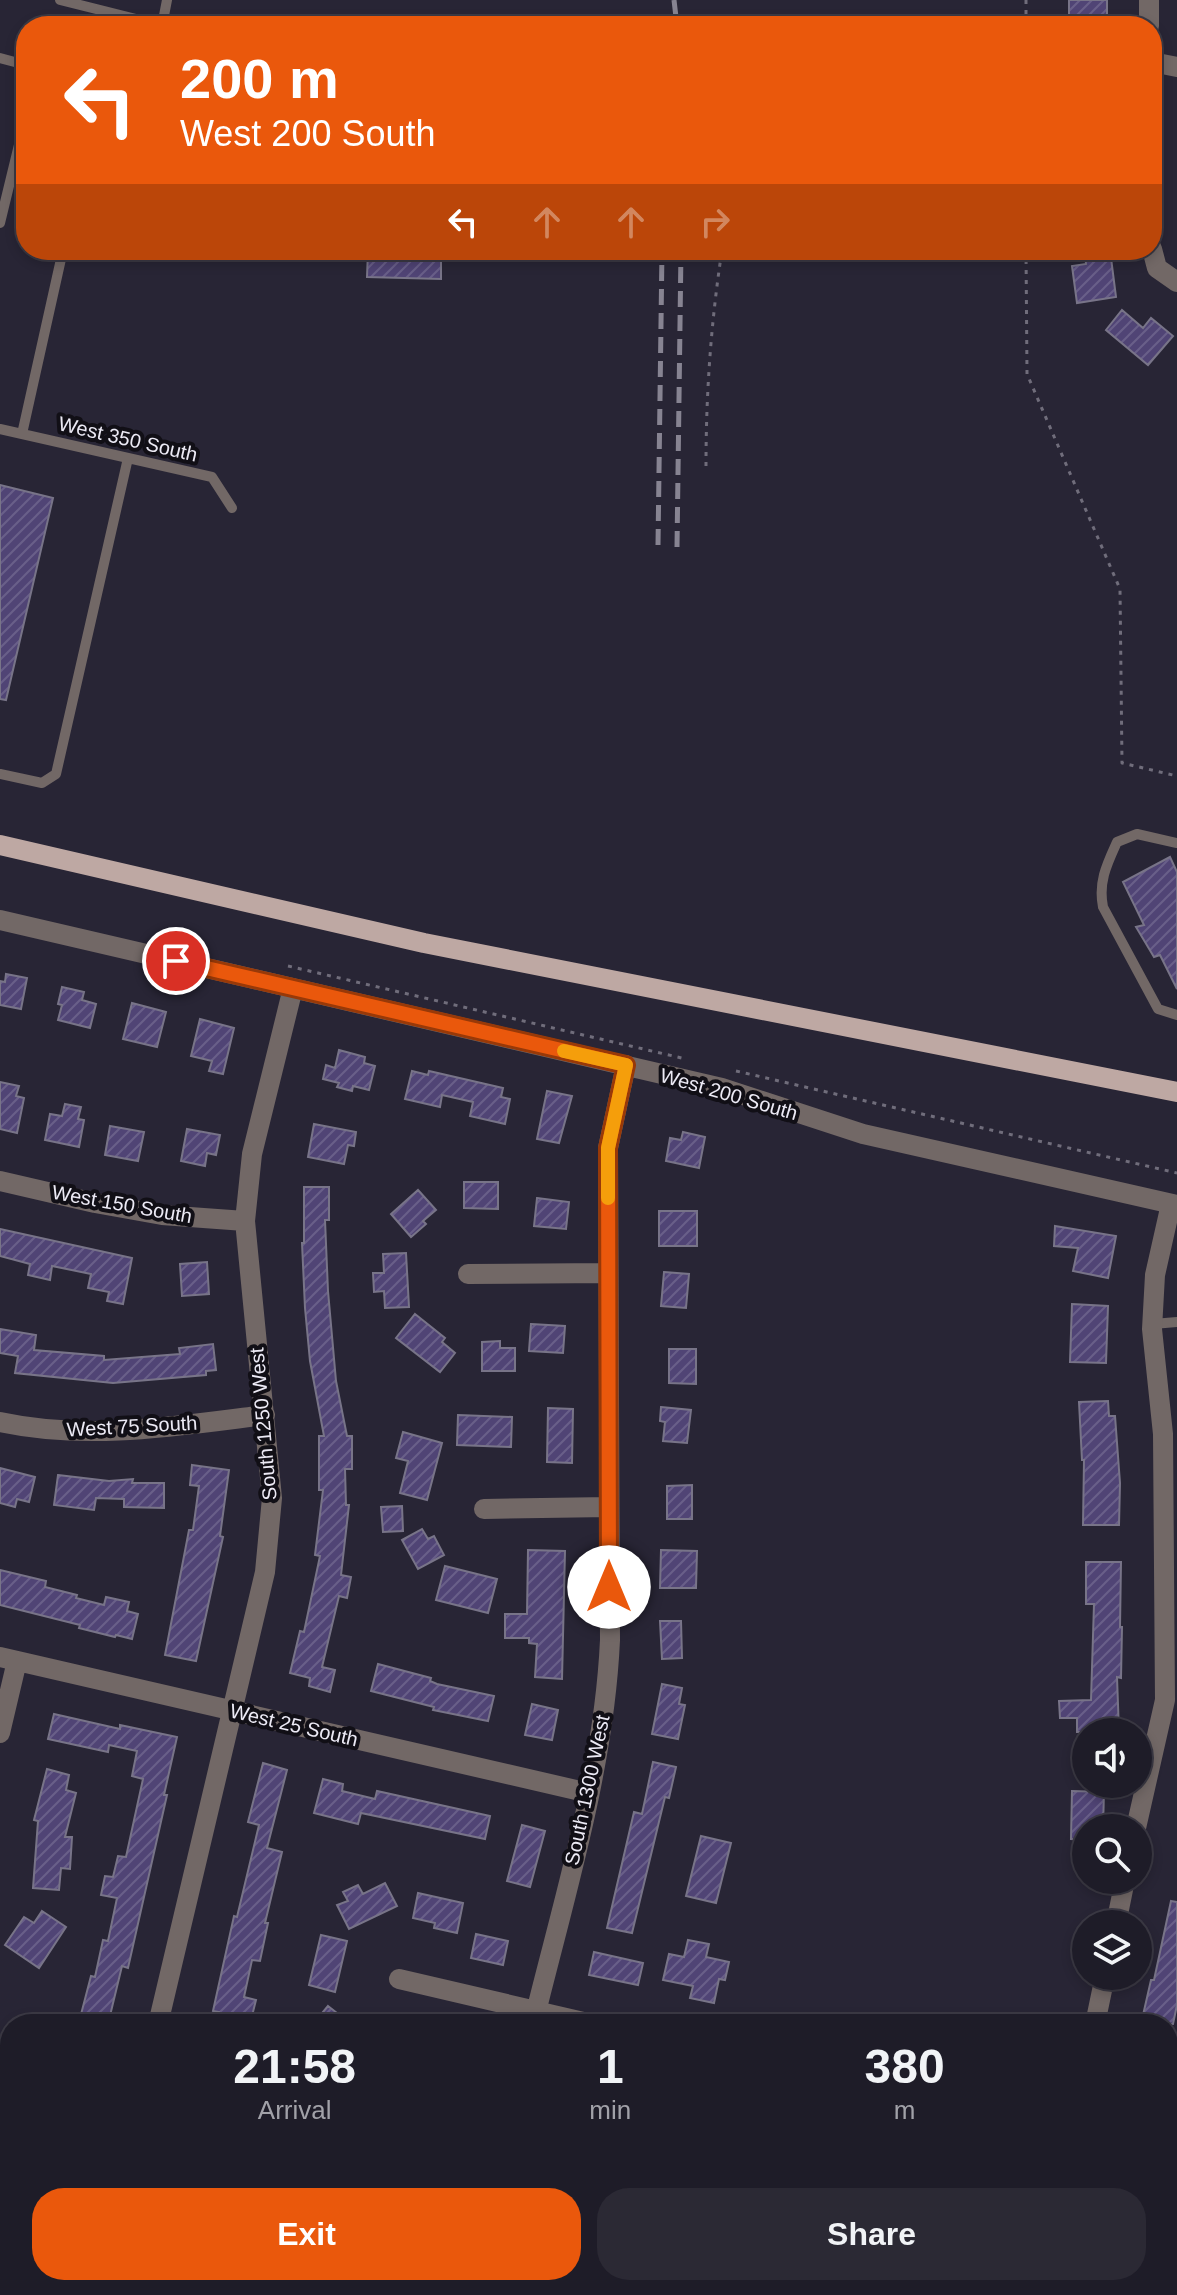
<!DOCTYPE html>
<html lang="en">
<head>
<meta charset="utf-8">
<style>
  body { margin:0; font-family:Helvetica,sans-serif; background:#2b2934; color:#f1f3f6; height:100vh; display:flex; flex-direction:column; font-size:30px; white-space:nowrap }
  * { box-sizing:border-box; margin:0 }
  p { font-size:26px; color:#a1a1a8 }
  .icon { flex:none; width:44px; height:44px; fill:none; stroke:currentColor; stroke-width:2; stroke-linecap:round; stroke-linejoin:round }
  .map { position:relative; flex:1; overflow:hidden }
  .details { position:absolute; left:0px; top:2014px; width:1178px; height:282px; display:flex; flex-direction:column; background:#1e1c28; border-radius:32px 32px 0 0; box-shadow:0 4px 12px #0003,0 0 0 2px #3c3a45 }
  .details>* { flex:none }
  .guide { position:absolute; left:16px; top:16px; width:1146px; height:244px; border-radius:32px; box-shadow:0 4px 12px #0003,0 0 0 2px #3c3a45; background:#ea580c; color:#fff; overflow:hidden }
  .tools { position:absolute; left:1072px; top:1718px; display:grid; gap:16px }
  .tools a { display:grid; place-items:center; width:80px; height:80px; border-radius:50%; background:#1e1c28; box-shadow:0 4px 12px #0003,0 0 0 2px #3c3a45; font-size:40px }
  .pin { position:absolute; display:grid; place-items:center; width:68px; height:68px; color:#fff; margin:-34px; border:4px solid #fff; border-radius:50%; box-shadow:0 2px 8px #0007 }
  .me { position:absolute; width:88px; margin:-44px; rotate:0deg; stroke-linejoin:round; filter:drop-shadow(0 0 6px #0008) }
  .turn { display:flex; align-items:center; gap:28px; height:168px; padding:0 32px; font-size:36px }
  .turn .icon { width:104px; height:104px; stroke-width:2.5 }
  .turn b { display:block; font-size:56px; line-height:68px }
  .lanes { display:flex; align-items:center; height:76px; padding:0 32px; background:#0003; justify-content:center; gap:40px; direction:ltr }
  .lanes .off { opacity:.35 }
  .eta { display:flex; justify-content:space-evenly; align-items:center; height:136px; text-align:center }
  .eta b { font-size:48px; font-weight:600; line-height:56px }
  .action { display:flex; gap:16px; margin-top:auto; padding:16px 32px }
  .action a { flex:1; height:92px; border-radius:32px; background:#ea580c; color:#fff; font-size:32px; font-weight:600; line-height:92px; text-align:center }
  .action a+a { background:#2b2934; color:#f1f3f6 }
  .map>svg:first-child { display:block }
  .building { fill:url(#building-hatch); stroke:#787488; stroke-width:2 }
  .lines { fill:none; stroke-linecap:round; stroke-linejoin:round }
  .path { stroke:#706d7b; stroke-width:3; stroke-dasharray:4 6; stroke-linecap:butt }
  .service { stroke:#726866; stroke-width:10 }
  .minor { stroke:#726866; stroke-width:20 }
  .primary { stroke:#bea8a3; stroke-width:20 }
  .rail { stroke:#878492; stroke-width:5; stroke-dasharray:16 8; stroke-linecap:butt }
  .route-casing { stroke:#983908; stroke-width:20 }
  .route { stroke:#ea580c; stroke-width:14 }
  .slow { stroke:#f59e0b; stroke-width:14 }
  .labels { text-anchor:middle; stroke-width:8; stroke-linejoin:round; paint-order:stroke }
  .street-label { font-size:20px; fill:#eceaf5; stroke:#110f16 }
</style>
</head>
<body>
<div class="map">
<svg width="1177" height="2295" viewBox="0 0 1177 2295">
  <defs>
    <pattern id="building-hatch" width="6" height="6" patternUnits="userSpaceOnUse" patternTransform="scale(2)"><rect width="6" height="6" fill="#504475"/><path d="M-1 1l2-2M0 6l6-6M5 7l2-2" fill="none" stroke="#695f89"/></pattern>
  </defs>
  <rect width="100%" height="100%" fill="#282535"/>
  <path class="building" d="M1069,0h38v26h-18v-5h-20z
    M368,250h73v29l-74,-2z
    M1110,250l6,47 -39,6 -5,-37 14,-2 -1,-12z
    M1122,310l21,18 8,-10 22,18 -25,29 -42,-35z
    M0,485l53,13 -47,202 -6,-1z
    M1170,857l7,15v117l-17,-34 -6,2 -18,-30 8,-2 -21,-43z
    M6,974l21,4 -6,31 -21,-4v-24l5,1z
    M62,987l22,5 -2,8 14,4 -6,24 -32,-8 4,-15 -4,-1z
    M132,1003l34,9 -9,35 -34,-8z
    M200,1019l34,9 -11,46 -14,-3 3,-10 -21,-5z
    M339,1050l26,7 -1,6 11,3 -6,24 -16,-4 -1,5 -15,-4 2,-4 -16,-4 3,-14 9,3z
    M412,1071l16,4 1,-4 74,17 -2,9 9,2 -5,25 -35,-8 3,-14 -31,-7 -2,12 -35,-8z
    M0,1082l19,4 -3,10 8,2 -7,35 -17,-4z
    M547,1091l25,5 -13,47 -22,-4z
    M65,1104l16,3 -3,12 6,1 -5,27 -34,-7 5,-26 12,2z
    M314,1124l42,8 -2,14 -6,-1 -4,19 -36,-7z
    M110,1126l34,6 -6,29 -33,-6z
    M187,1129l33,6 -4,20 -9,-2 -2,13 -24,-5z
    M683,1132l22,5 -6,31 -33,-7 4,-23 11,2z
    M464,1182h34v27l-34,-1z
    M304,1187h25v33h-4l3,71 8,90 11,55h5v33h-7l1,36h3l-8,70 10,2 -4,21 -8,-2 -17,71 13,3 -5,22 -21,-6 1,-8 -20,-5 10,-42 4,1 16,-76 -5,-1 8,-65h-4v-54h5l-14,-75 -5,-53 -3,-65h2z
    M418,1190l18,20 -13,11 3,3 -15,13 -20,-23z
    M537,1198l32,4 -3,27 -32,-3z
    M659,1211h38v35h-38z
    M1055,1226l61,10 -8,42 -35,-7 5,-23 -24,-2z
    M0,1229l132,29 -9,46 -16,-3 2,-9 -21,-4 3,-14 -39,-8 -2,14 -22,-5 2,-11 -30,-8z
    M406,1253l3,54 -24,1 -1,-17 -10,1 -1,-19h11l-1,-19z
    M207,1262l2,32 -27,2 -2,-32z
    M664,1272l25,2 -3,34 -25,-2z
    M1072,1304l36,2 -2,57 -36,-1z
    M415,1314l30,24 -3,4 13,11 -15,19 -44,-34z
    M531,1324l34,2 -2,27 -34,-2z
    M0,1329l36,6 -2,15 70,6v4l76,-6 -1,-6 34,-4 3,26 -10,1v4l-93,8 -98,-10 3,-17 -18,-3z
    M500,1341v7h15v23h-33v-29z
    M669,1349h27v35l-27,-1z
    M1108,1401l1,15h6l5,67 -1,42h-36l1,-65h-2l-3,-58z
    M661,1407l30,3 -4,33 -24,-2 2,-19 -5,-1z
    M548,1408l25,1 -1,54 -25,-1z
    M458,1415l54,2 -1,30 -54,-2z
    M403,1432l39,11 -15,57 -27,-7 8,-32 -12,-3z
    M192,1465l37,5 -9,66 3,1 -27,124 -31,-6 24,-125h4l6,-44 -9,-1z
    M0,1468l35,9 -6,25 -12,-3 -2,8 -15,-4z
    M58,1475l51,6 24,-2 -1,4h32v25l-40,-1v-8l-28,-1 -2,12 -40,-5z
    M692,1485v34h-25v-33z
    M402,1506l1,25 -20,1 -2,-25z
    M422,1529l6,10 6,-3 10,19 -26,14 -16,-29z
    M528,1550l37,1 -3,128 -27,-2 2,-33 -8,-1v-5h-24v-24h22z
    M661,1550l36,1 -1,37h-36z
    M1086,1562h35l-1,65h2l-1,51 -4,-1 2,55h-42v-14h-17l-1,-17 32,-1 3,-96h-8z
    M445,1566l52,13 -9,34 -52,-13z
    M0,1570l46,11 -1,6 32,8 -1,3 28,7 2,-8 23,5 -2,9 11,3 -6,25 -16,-4 -1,2 -36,-9 1,-3 -80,-20z
    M660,1621h21l1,37 -20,1z
    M378,1664l53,14 -1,3 7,3 57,12 -6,25 -55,-11 1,-3 -63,-16z
    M662,1684l20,4 -3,16 6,1 -7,34 -26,-5z
    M532,1704l26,6 -6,30 -27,-5z
    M54,1714l66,15v-4l57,12 -13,58h3l-39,173 -6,-2 -14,58 -29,-2 12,-46 4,1 8,-37 5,1 9,-43 -16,-3 4,-19 8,1 5,-21 8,1 17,-78 -11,-3 5,-25 -28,-6 -1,7 -60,-13z
    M653,1762l23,5 -7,31 -4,-1 -33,136 -25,-5 27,-116 8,2z
    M263,1763l24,7 -20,78 15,4 -17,71h3l-8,38 -8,-1 -8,37 12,3 -6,24h-34l3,-12 -6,-1 21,-95 3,1 22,-92 -11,-3z
    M47,1769l22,6 -3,15 10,3 -11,44h7l-2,32 -9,-1 -2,22 -26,-2 5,-67 -4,-1z
    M323,1779l20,5 -1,7 33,8 2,-8 113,25 -5,23 -124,-26 -3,11 -44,-11z
    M1072,1791l32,1 -1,36h-17v12l-15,-1z
    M522,1825l23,6 -15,56 -23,-6z
    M701,1836l30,7 -15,60 -30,-7z
    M385,1883l12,23 -48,23 -12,-24 11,-4 -5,-9 15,-7 5,9z
    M418,1893l45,10 -6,30 -23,-5 1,-5 -22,-5z
    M1171,1901l6,1v103l-4,19h-32l10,-44h3z
    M42,1911l24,16 -27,41 -34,-23 19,-28 10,6z
    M476,1934l32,7 -5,24 -32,-7z
    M321,1935l26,6 -12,51 -26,-7z
    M688,1940l21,4 -3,13 23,5 -4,18 -6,-1 -5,24 -24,-5 3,-12 -30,-6 6,-26 15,3z
    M594,1952l49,11 -5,22 -49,-10z
    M328,2006l23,18h-38z"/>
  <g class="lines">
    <path class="path" d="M1026,0v26
      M1026,250l1,124 93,215 2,174 55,13
      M706,466c0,-73 5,-144 16,-216
      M288,966l398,93
      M736,1071l441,102"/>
    <path class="service" d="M60,0l104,26
      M162,26l5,-26
      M0,58l26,7
      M0,223l26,-107
      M0,429l212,48 20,31
      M22,434l41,-184
      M0,774l42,9 14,-9 72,-316
      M1177,843l-40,-9 -20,8c-10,22 -19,40 -14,65l55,102 19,6
      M1153,1324l24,-2
      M1097,2295l2,-9"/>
    <path class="minor" d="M1149,0v26
      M1152,62l25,5
      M1152,249l5,19 20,14
      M0,920l722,168 141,46 314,71
      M0,1181l95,22 67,12 83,6
      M468,1274l140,-1
      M0,1422c88,19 177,4 265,-7
      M484,1509l125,-2
      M0,1657l589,136
      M0,1733l17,-72
      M1136,1828l29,-128 -2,-266 -11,-105 3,-54 16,-71
      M1116,1924l9,-44
      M399,1979l193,45
      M158,2024l107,-452 7,-74 -27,-277 7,-67 41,-166
      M533,2024c31,-127 71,-253 77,-384l-2,-492 18,-83
      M1095,2024l10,-48
      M0,2113l10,2
      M1168,2159l9,2
      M95,2295l2,-9
      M468,2295l2,-9
      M735,2295l8,-9"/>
    <path class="primary" d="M0,845l424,98 753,149"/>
    <path class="rail" d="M674,0l3,26
      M658,545l4,-295
      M677,547l4,-297"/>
  </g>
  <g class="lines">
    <g class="route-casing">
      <path id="route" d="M176,961l450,104 -18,83 1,439"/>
    </g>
    <use href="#route" class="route"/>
    <path class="slow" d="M564,1051l62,14 -18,83v50"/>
  </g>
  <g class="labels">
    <g class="street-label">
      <text transform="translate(128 439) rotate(13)" y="7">West 350 South</text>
      <text transform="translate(729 1094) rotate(16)" y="7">West 200 South</text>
      <text transform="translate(122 1204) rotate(10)" y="7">West 150 South</text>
      <text transform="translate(263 1424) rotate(-95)" y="7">South 1250 West</text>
      <text transform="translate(132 1426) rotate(-3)" y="7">West 75 South</text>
      <text transform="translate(294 1725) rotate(13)" y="7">West 25 South</text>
      <text transform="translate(587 1790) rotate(-78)" y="7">South 1300 West</text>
    </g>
  </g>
</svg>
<div class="tools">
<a><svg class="icon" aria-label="sound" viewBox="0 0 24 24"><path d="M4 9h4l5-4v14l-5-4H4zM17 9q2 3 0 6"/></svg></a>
<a><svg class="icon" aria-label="search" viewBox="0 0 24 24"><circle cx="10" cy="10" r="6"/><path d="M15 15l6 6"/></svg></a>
<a><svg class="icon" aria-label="layers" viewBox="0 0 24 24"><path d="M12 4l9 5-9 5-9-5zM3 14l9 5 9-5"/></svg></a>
</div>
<div class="pin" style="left:176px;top:961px;background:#d93025"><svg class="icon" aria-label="arrive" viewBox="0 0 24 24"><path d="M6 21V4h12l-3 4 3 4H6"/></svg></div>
<svg class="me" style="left:609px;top:1587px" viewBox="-20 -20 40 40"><circle r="19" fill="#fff"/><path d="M0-13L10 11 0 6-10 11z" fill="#ea580c"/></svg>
<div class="guide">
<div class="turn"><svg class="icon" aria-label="left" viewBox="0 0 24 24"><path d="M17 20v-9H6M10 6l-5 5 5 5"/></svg><div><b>200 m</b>West 200 South</div></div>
<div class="lanes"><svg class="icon" aria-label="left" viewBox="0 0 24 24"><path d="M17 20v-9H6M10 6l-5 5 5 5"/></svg><svg class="icon off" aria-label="ahead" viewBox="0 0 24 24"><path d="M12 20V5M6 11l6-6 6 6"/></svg><svg class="icon off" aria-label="ahead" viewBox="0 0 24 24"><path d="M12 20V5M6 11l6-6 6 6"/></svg><svg class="icon off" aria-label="right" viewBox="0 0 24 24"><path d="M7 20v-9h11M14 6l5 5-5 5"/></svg></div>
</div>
<section class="details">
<div class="eta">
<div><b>21:58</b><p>Arrival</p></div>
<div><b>1</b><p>min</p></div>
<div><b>380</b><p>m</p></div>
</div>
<div class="action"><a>Exit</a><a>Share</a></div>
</section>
</div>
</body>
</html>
